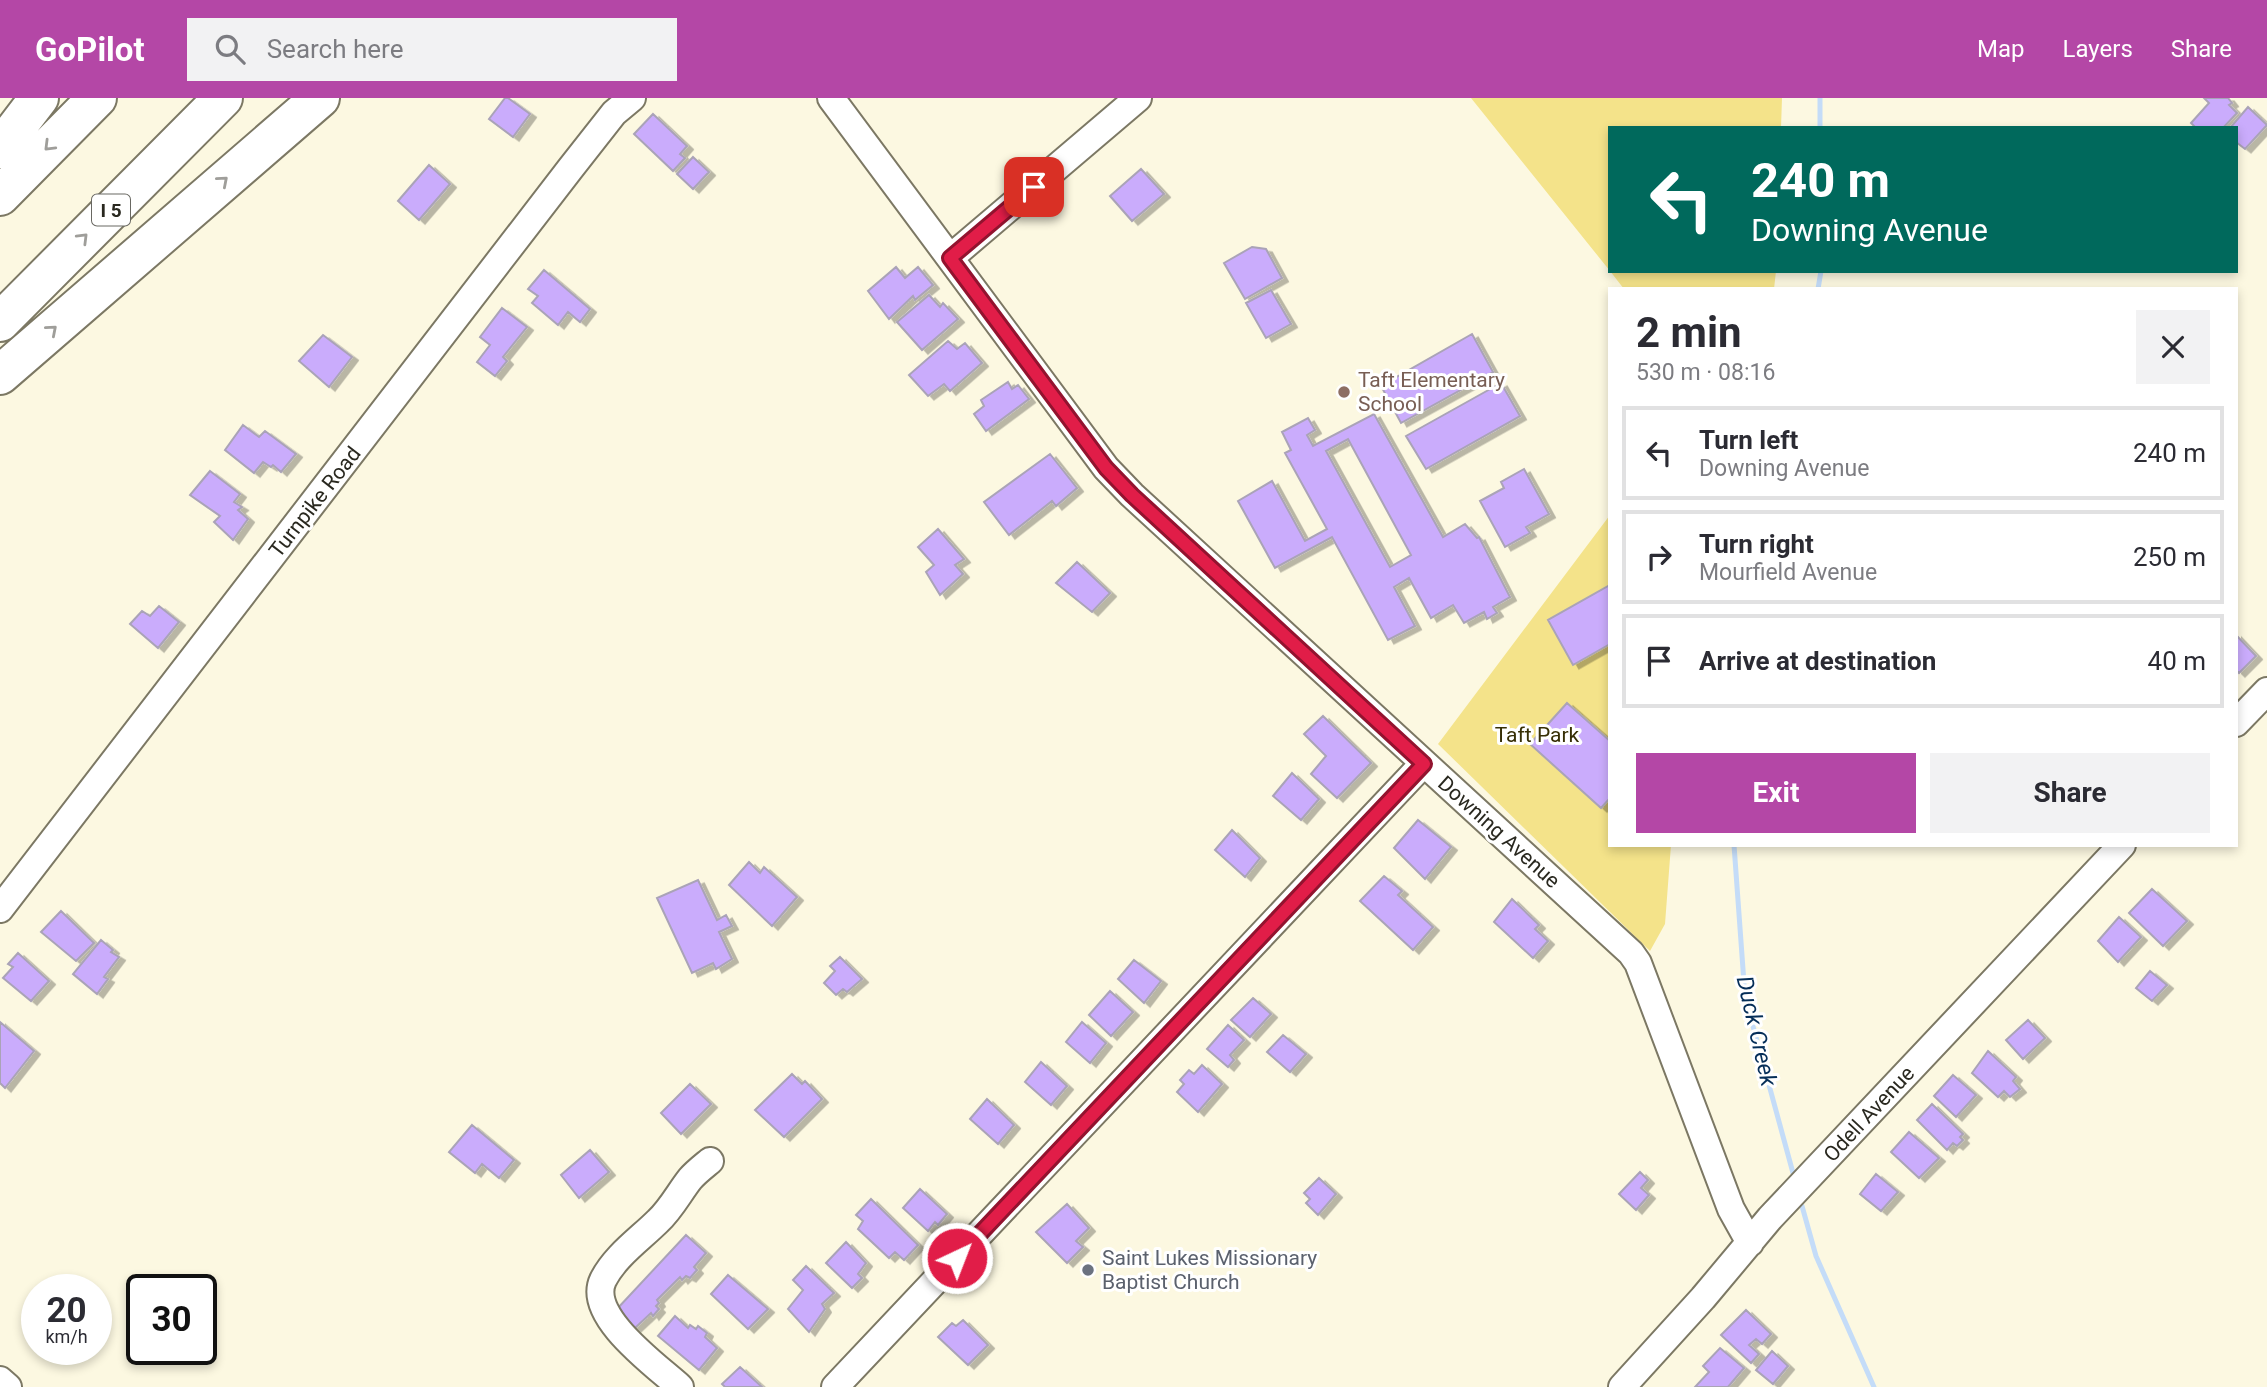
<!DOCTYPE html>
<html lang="en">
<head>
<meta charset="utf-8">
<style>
  body { margin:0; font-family:Roboto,sans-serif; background:#f2f2f3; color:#2b2b33; height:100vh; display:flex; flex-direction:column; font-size:26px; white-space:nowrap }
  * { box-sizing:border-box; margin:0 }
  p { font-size:23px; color:#7c7c81 }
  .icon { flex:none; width:38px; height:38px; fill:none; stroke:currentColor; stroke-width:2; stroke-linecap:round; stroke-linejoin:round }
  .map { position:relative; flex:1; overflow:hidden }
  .side { position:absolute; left:1608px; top:189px; width:630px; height:560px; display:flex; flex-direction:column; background:#fff; border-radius:0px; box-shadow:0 4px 10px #0003 }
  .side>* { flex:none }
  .guide { position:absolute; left:1608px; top:28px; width:630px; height:147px; border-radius:0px; box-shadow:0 4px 10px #0003; background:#00695c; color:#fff; overflow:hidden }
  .speed { position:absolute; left:21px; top:1176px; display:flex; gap:14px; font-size:35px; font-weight:700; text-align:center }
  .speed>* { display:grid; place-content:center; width:91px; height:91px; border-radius:50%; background:#fff; box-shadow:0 4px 10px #0003; line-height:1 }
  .speed small { font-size:18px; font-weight:400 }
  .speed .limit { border:4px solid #111; border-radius:10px; background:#fff; color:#111 }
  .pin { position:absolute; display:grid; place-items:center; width:60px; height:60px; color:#fff; margin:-30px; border-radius:14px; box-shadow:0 4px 10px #0006 }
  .me { position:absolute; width:77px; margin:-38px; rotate:43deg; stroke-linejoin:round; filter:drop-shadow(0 0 5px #0008) }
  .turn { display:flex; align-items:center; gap:24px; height:147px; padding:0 28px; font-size:32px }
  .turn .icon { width:91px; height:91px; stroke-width:2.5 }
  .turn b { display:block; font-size:49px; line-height:60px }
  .round { display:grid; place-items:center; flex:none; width:74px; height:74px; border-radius:0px; background:#f2f2f3 }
  .overview { display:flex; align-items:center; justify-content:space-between; height:119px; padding:0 28px }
  h1 { font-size:42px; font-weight:700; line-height:52px }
  .cta { display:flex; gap:14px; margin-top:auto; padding:14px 28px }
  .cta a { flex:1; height:80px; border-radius:0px; background:#b447a6; color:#fff; font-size:28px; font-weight:700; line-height:80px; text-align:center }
  .cta a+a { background:#f2f2f3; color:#2b2b33 }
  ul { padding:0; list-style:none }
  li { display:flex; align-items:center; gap:21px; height:94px; margin:0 14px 10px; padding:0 14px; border:4px solid #e1e1e2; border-radius:0px }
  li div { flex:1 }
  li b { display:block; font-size:26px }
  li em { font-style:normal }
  header { display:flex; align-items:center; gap:42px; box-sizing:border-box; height:98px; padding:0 35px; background:#b447a6; color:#fff }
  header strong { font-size:33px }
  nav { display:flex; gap:38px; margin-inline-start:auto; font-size:24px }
  .search { width:490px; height:63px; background:#f2f2f3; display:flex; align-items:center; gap:18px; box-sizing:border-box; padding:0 24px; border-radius:0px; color:#7c7c81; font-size:26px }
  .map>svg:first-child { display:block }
  .green { fill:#f4e38a }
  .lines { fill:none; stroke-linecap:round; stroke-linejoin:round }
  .stream { stroke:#c4dcf8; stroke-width:5 }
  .building { fill:#caacfc; stroke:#aaa3b7; stroke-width:2; fill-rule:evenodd; filter:url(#shadow) }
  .minor-casing { stroke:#7c7864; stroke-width:30 }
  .highway-casing { stroke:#7c7864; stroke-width:42 }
  .minor { stroke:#fff; stroke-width:26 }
  .highway { stroke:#fff; stroke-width:38 }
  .oneway { stroke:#9f9e9a }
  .route-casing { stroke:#92132f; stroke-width:18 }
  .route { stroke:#e11d48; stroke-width:12 }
  .education-dot { fill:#8d6e63; stroke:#fff; stroke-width:2.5 }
  .worship-dot { fill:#6b7280; stroke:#fff; stroke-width:2.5 }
  .labels { text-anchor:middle; stroke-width:6; stroke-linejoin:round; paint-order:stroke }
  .shield { fill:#fff; stroke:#696862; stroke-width:2 }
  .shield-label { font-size:19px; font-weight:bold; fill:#29281f }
  .education-label { font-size:21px; fill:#785e54; stroke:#fff; text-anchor:start }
  .street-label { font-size:21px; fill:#29281f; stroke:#fff }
  .park-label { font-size:21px; fill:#372f05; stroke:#fff }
  .worship-label { font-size:21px; fill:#5b616d; stroke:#fff; text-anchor:start }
  .water-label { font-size:23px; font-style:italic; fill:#052e58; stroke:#fff }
</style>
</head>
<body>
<header>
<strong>GoPilot</strong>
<div class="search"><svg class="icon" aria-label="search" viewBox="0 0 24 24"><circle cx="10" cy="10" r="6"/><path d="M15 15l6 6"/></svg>Search here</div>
<nav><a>Map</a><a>Layers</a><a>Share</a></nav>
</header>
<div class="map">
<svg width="2267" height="1289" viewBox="0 0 2267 1289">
  <defs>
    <filter id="shadow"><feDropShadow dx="6" dy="3.5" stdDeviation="0" flood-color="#0004"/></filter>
  </defs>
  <rect width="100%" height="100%" fill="#fcf8e1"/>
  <path class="green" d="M1471,0h311l-1,30h-171v143z
    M1610,173h166l-2,18h-150z
    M1610,417v330h61l-6,79 -15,27 -212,-207z"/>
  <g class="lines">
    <path class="stream" d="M1820,0v30
      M1818,191l3,-18
      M1734,747l11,152 48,176
      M1802,1108l14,50 58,131"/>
  </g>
  <path class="building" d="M505,0h3l22,16 -17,23 -24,-18z
    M2204,0h24l4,5 -3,2 8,8 -14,15h-27l-5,-5 18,-20z
    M2248,9l19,18 -22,24 -9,-7v-14h-6z
    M653,16l34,32 -7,8 5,4 -12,13 -39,-37z
    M693,59l16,15 -16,17 -16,-15z
    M429,67l21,19 -31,36 -21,-19z
    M1141,71l23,25 -32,27 -22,-25z
    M1252,149l14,2 16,29 -37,21 -21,-36z
    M896,169l9,11 13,-11 15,18 -18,15 -2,-4 -24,23 -21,-28z
    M544,172l46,39 -10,13 -12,-10 -10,13 -26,-22 6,-7 -10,-7z
    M1271,192l20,34 -25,14 -20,-35z
    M929,197l11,12 3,-4 15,16 -36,31 -25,-28z
    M502,210l25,19 -24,30 4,4 -12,15 -18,-14 13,-17 -10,-8z
    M1472,236l21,38 -92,51 -20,-37z
    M323,237l29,22 -23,30 -30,-26z
    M948,243l9,8 8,-6 17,20 -32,28 -6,-7 -16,12 -19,-21z
    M1008,284l4,7 6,-4 11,14 -43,32 -12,-17 10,-8 -3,-6z
    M1501,285l19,33 -94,53 -20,-33z
    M1374,316l69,123 22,-13 12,14 2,-1 31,60 -17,10 4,6 -10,6 -3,-7 -20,11 -11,-18 -22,13 -22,-40 -15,9 21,39 -27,14 -56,-103 -57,31 -37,-67 34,-20 33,60 22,-12 -42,-76 6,-3 -9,-18 26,-14 7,12 -8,5 6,11zM1348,341l63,116 -21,12 -64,-116z
    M243,327l16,12 6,-6 31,23 -15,18 -8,-7 -2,2 -8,-5 -9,11 -29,-23z
    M1050,356l27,34 -21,18 -4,-5 -43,34 -25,-33z
    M1524,371l25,45 -23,13 4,6 -25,14 -25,-46 24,-13 -3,-6z
    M210,373l30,23 -6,8 8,5 -4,3 10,9 -15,21 -19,-18 6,-6 -30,-21z
    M938,431l26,30 -9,6 8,9 -23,21 -14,-23 8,-7 -16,-18z
    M1077,464l33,31 -18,19 -36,-29z
    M1610,487v59l-37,21 -25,-45z
    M159,508l20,16 -21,26 -28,-24 12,-13 8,5z
    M2236,537l20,21 -17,17 -3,-3z
    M1567,605l43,38v57l-9,10 -71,-64z
    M1323,618l48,47 -34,35 -26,-24 15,-18 -22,-22z
    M1292,675l27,26 -18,21 -28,-24z
    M1418,722l33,27 -26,32 -31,-31z
    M1232,732l28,28 -15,19 -30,-27z
    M749,764l11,11 4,-6 33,30 -25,29 -43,-41z
    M1384,778l18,15 -4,4 35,32 -20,23 -53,-49z
    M698,782l19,40 9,-5 6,11 -13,6 13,27 -16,10 -3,-6 -21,10 -35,-75z
    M2152,791l35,32 -24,25 -34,-33z
    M1512,801l27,26 -4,4 13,12 -15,17 -39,-36z
    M61,813l33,32 -18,18 -35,-29z
    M2119,819l22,20 -23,25 -20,-21z
    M101,842l12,10 -2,2 8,5 -15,20 4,2 -11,15 -24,-20z
    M18,855l31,28 -18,20 -28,-23 10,-11 -5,-3z
    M840,859l22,22 -15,13 -4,-3 -7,6 -12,-12 11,-12 -5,-5z
    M1134,862l27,21 -17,22 -26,-24z
    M2150,873l17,14 -15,16 -16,-13z
    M1110,893l23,21 -22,24 -22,-21z
    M1253,900l18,16 -21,23 -19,-17z
    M2028,922l17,18 -22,21 -17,-19z
    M0,924l34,29 -29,37 -5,-5z
    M1082,924l24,21 -16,20 -24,-21z
    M1228,927l16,15 -14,15 4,5 -6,7 -21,-18z
    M1283,937l23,19 -16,18 -23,-20z
    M1988,953l28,26 -3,4 7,8 -10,8 -6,-6 -6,6 -26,-24z
    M1041,964l26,24 -16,19 -26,-23z
    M1202,967l20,19 -24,28 -21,-20 7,-8 -4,-4 9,-10 5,4z
    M792,976l10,10 3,-3 17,18 -38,38 -29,-27z
    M1953,977l23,20 -20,22 -22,-21z
    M690,986l21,20 -30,30 -20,-21z
    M987,1001l27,26 -16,19 -28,-25z
    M1932,1006l31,30 -3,3 3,3 -6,6 -4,-3 -6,7 -30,-30z
    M472,1027l42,35 -15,18 -17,-14 -7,9 -26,-21z
    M1909,1034l30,26 -20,20 -28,-26z
    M590,1052l19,22 -30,26 -18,-23z
    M1640,1074l8,8 -7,8 8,7 -13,15 -17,-16z
    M1876,1076l22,18 -17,19 -21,-17z
    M1319,1080l17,16 -18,21 -12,-12 4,-4 -6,-6z
    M920,1091l27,25 -9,11 -3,-3 -7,9 -25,-23z
    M871,1101l47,46 -14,15 -9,-8 -6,6 -31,-29 5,-8 -7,-6z
    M1067,1106l22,24 -13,13 7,6 -16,16 -31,-31z
    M686,1137l20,18 -12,14 3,3 -7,8 -4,-2 -4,4 -2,-3 -23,23 2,3 -3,3 3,3 -6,7 -2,-3 -16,15 -19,-18z
    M846,1144l20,21 -8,11 4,4 -10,10 -26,-25z
    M806,1168l28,27 -12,11 3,5 -16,23 -21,-23 15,-19 -10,-10z
    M728,1177l40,34 -20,20 -37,-35z
    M1746,1212l25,24 -9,10 -6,-5 -7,6 10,9 -8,9 -30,-28z
    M675,1218l13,12 2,-3 6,4 2,-3 9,7 -2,4 12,11 -18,22 -41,-34z
    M963,1222l25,25 -20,20 -30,-28 14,-14 4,3z
    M1720,1250l24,20 -16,19h-33l14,-15 -6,-6z
    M1772,1253l16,15 -15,18 -17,-14z
    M740,1269l22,20h-37l-3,-3z"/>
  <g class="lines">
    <g class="minor-casing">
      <path id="minor" d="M831,0l275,370 26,27 499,458 7,10 93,246 19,34
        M950,160l188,-160
        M2236,625l31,-32
        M0,811l570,-740 44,-56 18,-15
        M0,1282l8,7
        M680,1289c-23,-21 -94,-71 -77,-107 12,-24 37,-41 55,-59 13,-12 21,-28 32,-42 6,-7 14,-13 20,-18
        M835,1289l589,-624
        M1622,1289l81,-89 67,-80 352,-373"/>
    </g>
    <g class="highway-casing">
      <path id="highway" d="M0,51l39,-51
        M0,98l97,-98
        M0,224l223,-224
        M0,277l320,-277"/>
    </g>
    <use href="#minor" class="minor"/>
    <use href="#highway" class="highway"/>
  </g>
  <defs><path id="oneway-chevron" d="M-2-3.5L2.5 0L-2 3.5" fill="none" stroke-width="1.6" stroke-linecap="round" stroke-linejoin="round" transform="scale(1.75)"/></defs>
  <g class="oneway">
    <use href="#oneway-chevron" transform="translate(49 48) rotate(135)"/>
    <use href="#oneway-chevron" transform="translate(223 83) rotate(-41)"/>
    <use href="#oneway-chevron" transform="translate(83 140) rotate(-45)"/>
    <use href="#oneway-chevron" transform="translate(52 232) rotate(-41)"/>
  </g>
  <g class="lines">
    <g class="route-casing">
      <path id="route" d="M957,1160l467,-494 -292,-269 -26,-27 -156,-210 84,-71"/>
    </g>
    <use href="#route" class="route"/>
  </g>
  <circle class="education-dot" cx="1344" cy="294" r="7"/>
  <circle class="worship-dot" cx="1088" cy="1172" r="7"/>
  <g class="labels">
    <rect class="shield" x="92" y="96.5" width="38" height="31" rx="5"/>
    <g class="shield-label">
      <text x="111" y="119">I 5</text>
    </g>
    <g class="education-label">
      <text x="1358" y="289">Taft Elementary<tspan x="1358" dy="24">School</tspan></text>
    </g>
    <g class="street-label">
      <text transform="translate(315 404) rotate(-52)" y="7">Turnpike Road</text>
      <text transform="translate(1499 734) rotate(42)" y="7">Downing Avenue</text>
      <text transform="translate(1869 1016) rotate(-47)" y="7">Odell Avenue</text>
    </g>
    <g class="park-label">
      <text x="1537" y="644">Taft Park</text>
    </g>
    <g class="worship-label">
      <text x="1102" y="1167">Saint Lukes Missionary<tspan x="1102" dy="24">Baptist Church</tspan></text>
    </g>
    <g class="water-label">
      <text transform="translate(1757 933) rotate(77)" y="8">Duck Creek</text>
    </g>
  </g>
</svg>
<div class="speed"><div>20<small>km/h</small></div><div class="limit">30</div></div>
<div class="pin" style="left:1034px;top:89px;background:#d93025"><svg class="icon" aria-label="arrive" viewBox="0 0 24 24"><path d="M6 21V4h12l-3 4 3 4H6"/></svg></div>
<svg class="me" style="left:957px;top:1160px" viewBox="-20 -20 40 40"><circle r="17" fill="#e11d48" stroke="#fff" stroke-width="3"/><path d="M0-11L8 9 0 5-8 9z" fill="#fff"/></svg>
<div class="guide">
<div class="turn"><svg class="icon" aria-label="left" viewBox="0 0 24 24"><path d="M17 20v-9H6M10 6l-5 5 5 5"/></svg><div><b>240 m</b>Downing Avenue</div></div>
</div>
<section class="side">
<div class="overview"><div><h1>2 min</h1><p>530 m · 08:16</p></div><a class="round"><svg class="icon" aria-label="close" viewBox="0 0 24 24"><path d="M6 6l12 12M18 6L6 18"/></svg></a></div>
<ul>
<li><svg class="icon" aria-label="left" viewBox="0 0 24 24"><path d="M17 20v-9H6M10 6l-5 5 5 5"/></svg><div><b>Turn left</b><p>Downing Avenue</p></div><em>240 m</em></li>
<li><svg class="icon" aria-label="right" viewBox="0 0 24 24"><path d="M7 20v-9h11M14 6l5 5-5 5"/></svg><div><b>Turn right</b><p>Mourfield Avenue</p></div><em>250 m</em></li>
<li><svg class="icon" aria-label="arrive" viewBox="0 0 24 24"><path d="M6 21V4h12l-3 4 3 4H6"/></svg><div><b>Arrive at destination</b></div><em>40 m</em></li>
</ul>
<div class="cta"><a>Exit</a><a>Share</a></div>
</section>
</div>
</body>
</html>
